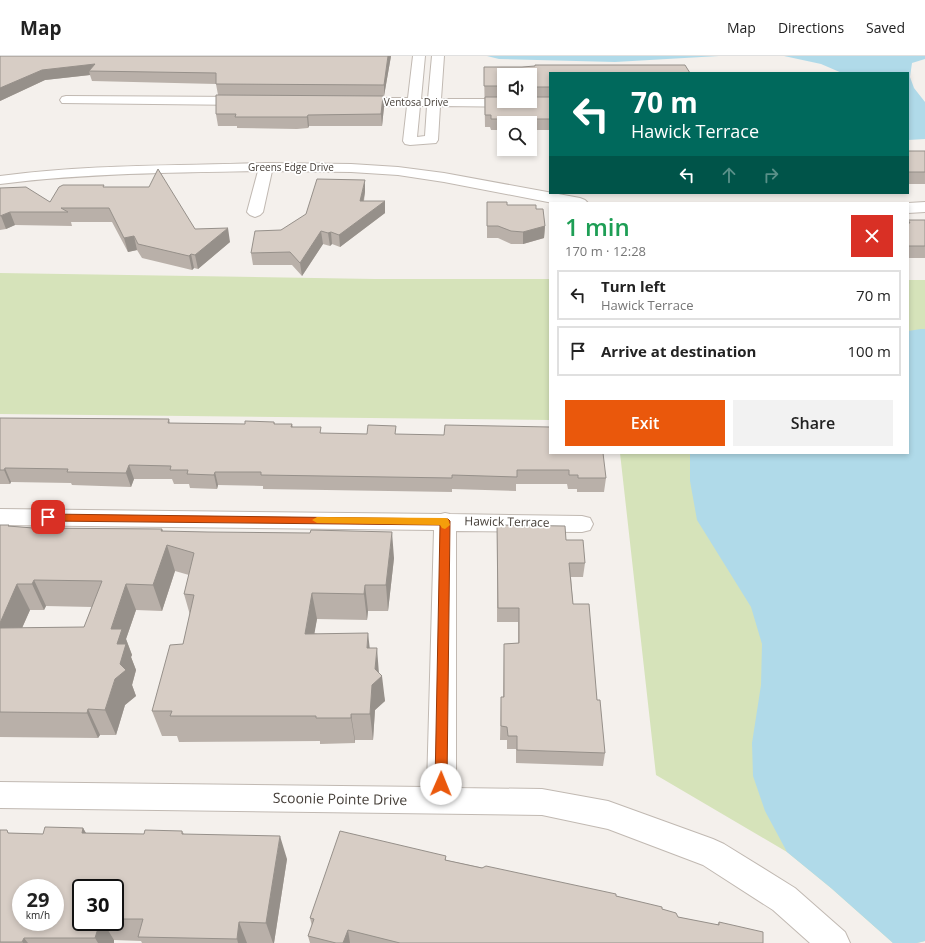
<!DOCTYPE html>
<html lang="en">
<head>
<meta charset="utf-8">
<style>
  body { margin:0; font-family:"Open Sans",sans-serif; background:#f2f2f2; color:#222; height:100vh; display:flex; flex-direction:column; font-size:15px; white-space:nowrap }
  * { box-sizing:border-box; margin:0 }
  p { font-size:13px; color:#767676 }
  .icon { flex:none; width:22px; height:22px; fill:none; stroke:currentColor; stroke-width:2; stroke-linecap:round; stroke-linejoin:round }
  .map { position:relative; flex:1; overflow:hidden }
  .sheet { position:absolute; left:549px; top:146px; width:360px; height:252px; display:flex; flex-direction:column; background:#fff; border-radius:0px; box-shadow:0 2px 6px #0003 }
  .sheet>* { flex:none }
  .banner { position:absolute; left:549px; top:16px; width:360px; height:122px; border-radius:0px; box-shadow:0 2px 6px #0003; background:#00695c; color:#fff; overflow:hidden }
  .fabs { position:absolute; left:497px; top:12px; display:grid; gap:8px }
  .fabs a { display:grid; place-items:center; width:40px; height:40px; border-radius:0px; background:#fff; box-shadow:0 2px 6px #0003; font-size:20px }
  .speed { position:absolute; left:12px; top:823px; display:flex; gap:8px; font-size:20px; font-weight:700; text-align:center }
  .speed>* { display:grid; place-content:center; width:52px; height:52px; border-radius:50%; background:#fff; box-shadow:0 2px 6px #0003; line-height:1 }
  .speed small { font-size:10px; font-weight:400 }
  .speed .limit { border:2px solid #111; border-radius:6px; background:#fff; color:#111 }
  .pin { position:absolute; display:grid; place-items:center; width:34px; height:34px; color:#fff; margin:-17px; border-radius:8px; box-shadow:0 2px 6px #0006 }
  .me { position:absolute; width:44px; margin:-22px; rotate:1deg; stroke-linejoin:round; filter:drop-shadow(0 0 3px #0008) }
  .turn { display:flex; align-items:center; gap:14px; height:84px; padding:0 16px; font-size:18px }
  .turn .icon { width:52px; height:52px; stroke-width:2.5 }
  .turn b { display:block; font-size:28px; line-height:34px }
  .lanes { display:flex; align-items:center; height:38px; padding:0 16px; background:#0003; justify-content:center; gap:20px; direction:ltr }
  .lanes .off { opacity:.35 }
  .round { display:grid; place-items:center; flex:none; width:42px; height:42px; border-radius:0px; background:#f2f2f2 }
  .summary { display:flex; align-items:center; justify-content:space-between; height:68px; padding:0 16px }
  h1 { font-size:24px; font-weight:600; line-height:30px; color:#1e9e55 }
  .button { display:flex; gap:8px; margin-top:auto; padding:8px 16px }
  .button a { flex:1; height:46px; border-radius:0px; background:#ea580c; color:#fff; font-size:16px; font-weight:600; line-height:46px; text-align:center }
  .button a+a { background:#f2f2f2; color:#222 }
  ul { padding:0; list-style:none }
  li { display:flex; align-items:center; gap:12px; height:50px; margin:0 8px 6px; padding:0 8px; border:2px solid #e0e0e0; border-radius:0px }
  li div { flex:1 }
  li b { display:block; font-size:15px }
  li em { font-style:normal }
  header { display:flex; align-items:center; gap:24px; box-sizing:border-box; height:56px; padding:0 20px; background:#fff; border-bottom:1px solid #e0e0e0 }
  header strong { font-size:19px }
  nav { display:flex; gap:22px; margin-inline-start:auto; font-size:14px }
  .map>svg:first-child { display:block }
  .green { fill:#d6e3ba }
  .water { fill:#b0dae9 }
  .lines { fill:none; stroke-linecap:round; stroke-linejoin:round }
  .street-casing { stroke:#c1b9b2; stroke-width:2 }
  .street { fill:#fff; fill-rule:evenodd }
  .wall { fill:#b9b0a9; fill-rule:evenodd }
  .shaded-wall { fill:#96908a }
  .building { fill:#d7cdc5; stroke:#96908a; fill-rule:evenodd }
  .route { fill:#ea580c; stroke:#983908 }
  .slow { fill:#f59e0b }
  .labels { text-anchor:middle; stroke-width:3.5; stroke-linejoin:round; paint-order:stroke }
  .far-street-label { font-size:10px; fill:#47403a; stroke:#fff }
  .street-label { font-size:12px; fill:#47403a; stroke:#fff }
  .near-street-label { font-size:14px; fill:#47403a; stroke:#fff }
</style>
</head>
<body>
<header>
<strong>Map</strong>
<nav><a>Map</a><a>Directions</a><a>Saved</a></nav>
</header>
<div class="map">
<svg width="925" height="887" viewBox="0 0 925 887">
  <rect width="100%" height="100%" fill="#f4f0ec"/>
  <path class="green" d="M0,217l375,6h175v141l-550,-6z
    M908,224h17v661l-8,2h-24l-62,-55 -44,-36 -131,-77 -36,-322h288z"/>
  <path class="water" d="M487,0h232l-104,6 -116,-3z
    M784,0h141v3l-13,4 -2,14 4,11 11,14v37l-17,1v-67h-66l-21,-9z
    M921,273h4v612l-8,2h-24l-62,-55 -44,-36 -22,-41 -12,-35 -1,-33 9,-58 1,-41 -11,-37 -54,-87 -7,-39v-28h218v-122z"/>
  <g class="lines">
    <g class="street-casing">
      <path id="street" d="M413,0h12l-4,43h7l4,-43h12l-3,43h63v2l46,-2v8l-110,-1 -2,34 -2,3 -26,2 -5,-1 -2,-3 4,-35h-54l-4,-1 -2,-3 2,-3 4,-1h55zM420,50h7l-2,30 -8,1z
        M66,40l179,1 4,1 2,3 -2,3 -4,1 -183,-2 -2,-3 2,-3z
        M266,107l85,1 47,3 46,6 136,25 5,2 3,3h-35l-109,-21 -46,-7 -47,-3 -79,-1 -9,41 -3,3 -5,2 -5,-2 -3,-3 11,-41c-86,2 -172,2 -258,13v-8c89,-12 177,-10 266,-13z
        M925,146v10l-17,1v-10z
        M0,453l441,5 4,-1 5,1 132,2 8,2 3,6 -3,6 -8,2 -126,-1v257l86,1 66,12 105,38 11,5 71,44 50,44 5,11h-40l-37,-33 -70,-45 -95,-36 -66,-14 -542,-7v-26l427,5 7,-257 -434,-5z"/>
    </g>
    <use href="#street" class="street"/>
  </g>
  <path class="wall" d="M0,0h391l-7,40h-1l1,11 -2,19h-73l-1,2 -11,1 -60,-1v-2h-19l-2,-12 2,-19 -2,-11 -124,-3 -2,-6 -45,5 -45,21z
    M484,11l66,6v57h-20v-7h-26v7h-13l-1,-3h-5zM504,19h26v26h-26z
    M908,95h17v33h-17z
    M105,131l90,42 35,13 -32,27 -4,-1 -2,2 -50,-12 -5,-8 -9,2 -16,-30h-41l1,4 -57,-1 -9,4 -6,1v-42l50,14z
    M365,136l-1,9h21v12l-45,34 -8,-3 -2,2 -7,-2 -21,32 -10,-11h-39l-2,-12 30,-23z
    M487,146l20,3 29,4 9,17 -1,12 -21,6h-12l-13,-6h-11z
    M908,164h17v38h-17z
    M0,362l169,1 1,4 75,1 29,-2 1,2h17l1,3 29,7h74l210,44 -2,14h-27v-3h-9l-1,-5h-51v7l-64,-2v3l-189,-3v-3l-45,-1 -1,4 -27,-1 -1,-4h-15l-2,-5h-38l-3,8 -59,-2 -1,-2 -60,-1 -1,2h-10z
    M0,469l10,1 23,2 129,1 1,2 231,27 -6,53h-20l-1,9 -50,-1 -3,14 56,15 9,25 6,28 -10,9 -2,30h-18v3l-35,1v-3l-141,1 -2,-6h-15l-10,-25 31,-67 7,-29 -6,-21 5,-19 -14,-4 -13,40 -26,-1 -10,29 6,16 -1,2 5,13 -4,15 4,11 -11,9 -9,30h-16l-2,3 -98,-1zM46,550l46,1 -8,20 -62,1 8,-18h14z
    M497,469l69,15 19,23 -2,14h-12l2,27 24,96 8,53 -2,13 -87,-3v-14h-9v-9h-7l1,-43h2l1,-53 14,-1v-21h-21z
    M83,772l3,5 58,1 38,-3 2,3 103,25 -13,84h-132l-1,-2 -27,-1v3h-114v-113l9,3 34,1zM115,832v34h-34z
    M446,800v4l170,36 46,13 16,8 39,8 2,-3 44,21h-453l-2,-7 4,-10 -2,-8z"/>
  <path class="shaded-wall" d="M388,0h3l-7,40v-11z
    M95,8l-6,7 1,4 -45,5 -45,21v-13l42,-18z
    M383,40l1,11 -2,19 -1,-12z
    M308,59l1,11 -1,2 -1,-11z
    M365,124v12l-4,21 -1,-12z
    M385,145v12l-45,34 -1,-12z
    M10,156l5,13 -9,4 -5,-13z
    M545,170l-1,12 -21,6v-12z
    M228,172l2,14 -32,27 -3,-14z
    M321,175l2,13 -21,32 -2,-13z
    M331,176l1,12 -2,2 -2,-13z
    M134,180l3,14 -9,2 -4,-14z
    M191,198l3,14 -2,2 -3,-14z
    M129,409l5,14 -3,8 -5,-14z
    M5,412l6,14 -1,2 -6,-14z
    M215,416l3,13 -1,4 -3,-14z
    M162,473l13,42 -13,40 -9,-26z
    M392,476l2,26 -6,53 -2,-26z
    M34,524l12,26 -2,4 -12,-26z
    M17,528l13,26 -19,43 -11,-21v-9z
    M126,528l10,26 -10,29 6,16 -1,2 5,13 -4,15 4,11 -11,9 -9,30 -11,-25 15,-46 -9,-35z
    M365,529l3,26 -1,9 -3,-26z
    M312,537l5,26 -7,40 -5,-25z
    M368,577l3,26 -4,-11z
    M377,592l2,26 3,2 3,25 -10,9 -2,30 -3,-26 2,-29 3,-16z
    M88,653l12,26 -2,3 -11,-25z
    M351,658l4,26v3l-4,-25z
    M83,772l13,23 -14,-18z
    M280,780l7,23 -13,84h-1l-7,-20z
    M100,866h3l11,18v3h-16l-3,-5z
    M239,866l8,21h-9l-1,-4z
    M348,874l2,13h-7z
    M24,882l4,5h-5l-1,-1z"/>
  <path class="building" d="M0,0h388l-4,29 -168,-1v-11l-127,-2 6,-7 -53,6 -42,18z
    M535,9h150l5,8h-140v14h-20v-12h-26v11h-20v-19h38l13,-1z
    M216,39l167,1 -2,18 -73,1 -1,2h-72l1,-3h-20z
    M485,41h19v4h26v-4h20v22h-59v-4h-6z
    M908,95h17v21h-17z
    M158,113l37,60 33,-1 -33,27 -4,-1 -2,2 -51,-12 -4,-8 -10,2 -15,-30h-48l7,4h-58l-10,4v-28l26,-1 24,15 9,-15 4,-2h41l-1,2h46z
    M317,123l48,1 -5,21h25l-46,34 -8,-3 -3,1 -7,-2 -21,32 -10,-11 -39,1 4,-22 26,-1 25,-16z
    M487,146h20v3h29v4h7l2,17 -22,6 -12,-1 -13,-5h-11z
    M908,164h17v26h-17v-23h2z
    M0,362l169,1 -1,4 77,1v-3l29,1v2h18l-1,3h30l-1,6 47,1 1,-9 28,1 -1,8 49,1 1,-10 105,2v26h53l3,25h-28v-3h-9v-5h-52v7l-65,-2v3l-191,-3v-3h-46l-1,3 -27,-1 1,-4h-18l1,-4 -42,-1 -3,8 -59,-1 1,-3 -63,-1 -1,2h-4z
    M0,469h9l-1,1 25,2 129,1 -1,2 47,1 102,1 1,-3 81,2 -6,53h-21l-1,9 -52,-1 -7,41 63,-1 -1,15h10l-2,21 7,7 -10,9 -2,29h-19v4h-35v-2h-146l2,-5h-20l18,-66 13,-1 11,-49 -10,-1 10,-41 -27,-8 -14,40 -27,-1 -15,45h11l-5,15h9l-6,20 6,6 -11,9 -10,31 -17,-1 -1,4 -87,-1v-84l84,-1 18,-46 -68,-1 -2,4h-15l-17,39z
    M497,469l68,1 1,14h17l2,23h-16l4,41h16l8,96h3l5,53 -88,-3v-14h-9l-1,-9 -6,-1v-29h3v-53l15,-1v-35h-21z
    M45,771l38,1 -1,5 62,1 1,-4 37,1v3l98,2 -14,87 -27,-1 -2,17 -99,-2 5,-18h-28v-31h-34v34h19l-5,16h-71l-2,4h-22v-112h7l1,3 35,1zM21,832h34v34h-34z
    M340,775l106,25 -1,4 37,8 4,-2 130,28v2l46,11v2l14,4 2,4 41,8v-3l44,10v11h-363l-52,-13 -5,13h-7l-28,-7 6,-17 -4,-1z"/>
  <path class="route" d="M48,458l400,5 2,2 -3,263 -1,4 -5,2 -4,-2 -2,-4 5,-259 -392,-4 -5,-4z"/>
  <path class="slow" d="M317,461l128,1 3,1 2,6 -5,4 -3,-1 -2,-3 -123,-2 -5,-3z"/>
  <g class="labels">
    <g class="far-street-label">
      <text x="416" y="50">Ventosa Drive</text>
      <text x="291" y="115">Greens Edge Drive</text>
    </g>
    <g class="street-label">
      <text transform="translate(507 466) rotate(1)" y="4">Hawick Terrace</text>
    </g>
    <g class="near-street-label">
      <text transform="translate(340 743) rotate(1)" y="5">Scoonie Pointe Drive</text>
    </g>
  </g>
</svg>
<div class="fabs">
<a><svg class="icon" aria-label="sound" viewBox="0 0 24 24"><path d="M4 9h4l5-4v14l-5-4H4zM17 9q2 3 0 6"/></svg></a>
<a><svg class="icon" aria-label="search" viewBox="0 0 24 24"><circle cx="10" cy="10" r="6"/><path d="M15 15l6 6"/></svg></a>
</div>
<div class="speed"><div>29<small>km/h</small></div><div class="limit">30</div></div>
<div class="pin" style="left:48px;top:461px;background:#d93025"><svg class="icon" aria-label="arrive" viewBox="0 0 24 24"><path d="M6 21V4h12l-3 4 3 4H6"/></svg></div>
<svg class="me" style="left:441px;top:728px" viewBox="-20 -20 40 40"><circle r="19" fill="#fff"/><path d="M0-13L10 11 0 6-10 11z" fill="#ea580c"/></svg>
<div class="banner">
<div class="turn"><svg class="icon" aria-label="left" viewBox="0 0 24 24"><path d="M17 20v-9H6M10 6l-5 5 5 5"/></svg><div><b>70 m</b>Hawick Terrace</div></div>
<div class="lanes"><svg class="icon" aria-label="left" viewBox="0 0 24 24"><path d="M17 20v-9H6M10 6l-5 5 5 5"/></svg><svg class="icon off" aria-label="ahead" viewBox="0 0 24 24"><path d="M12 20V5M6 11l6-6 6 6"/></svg><svg class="icon off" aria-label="right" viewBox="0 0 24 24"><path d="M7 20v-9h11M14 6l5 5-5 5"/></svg></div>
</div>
<section class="sheet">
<div class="summary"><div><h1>1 min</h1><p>170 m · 12:28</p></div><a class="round" style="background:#d93025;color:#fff"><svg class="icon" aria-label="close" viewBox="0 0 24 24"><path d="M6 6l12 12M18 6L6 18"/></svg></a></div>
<ul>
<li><svg class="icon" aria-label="left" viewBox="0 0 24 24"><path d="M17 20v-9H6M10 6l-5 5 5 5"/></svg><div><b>Turn left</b><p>Hawick Terrace</p></div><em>70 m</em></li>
<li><svg class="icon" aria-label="arrive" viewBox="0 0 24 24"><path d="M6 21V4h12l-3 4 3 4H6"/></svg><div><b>Arrive at destination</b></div><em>100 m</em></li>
</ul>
<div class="button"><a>Exit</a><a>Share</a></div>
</section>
</div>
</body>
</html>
